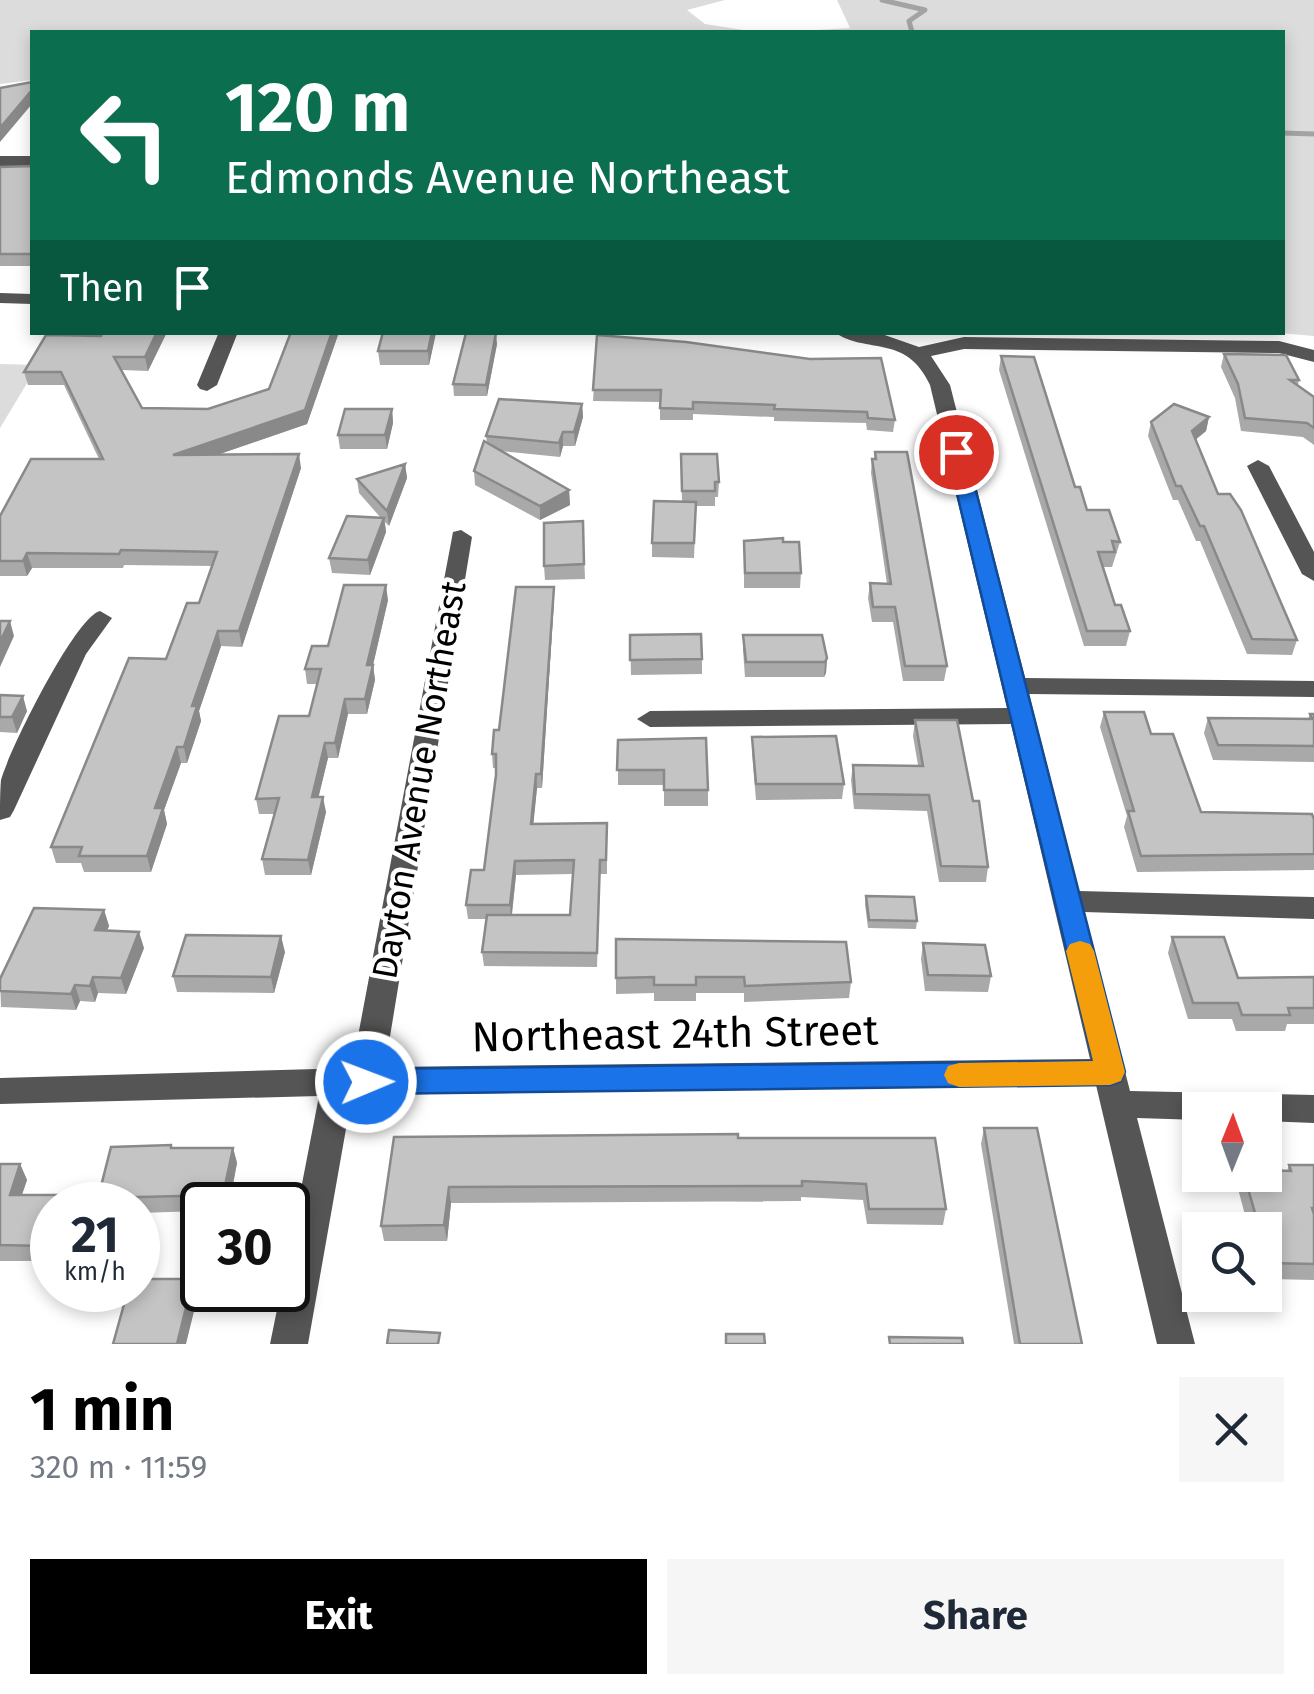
<!DOCTYPE html>
<html lang="en">
<head>
<meta charset="utf-8">
<style>
  body { margin:0; font-family:"Fira Sans",sans-serif; background:#f6f6f7; color:#1f2937; height:100vh; display:flex; flex-direction:column; font-size:38px; white-space:nowrap }
  * { box-sizing:border-box; margin:0 }
  p { font-size:32px; color:#747a83 }
  .icon { flex:none; width:55px; height:55px; fill:none; stroke:currentColor; stroke-width:2; stroke-linecap:round; stroke-linejoin:round }
  .map { position:relative; height:1344px; overflow:hidden }
  .panel { display:flex; flex-direction:column; background:#fff; flex:1 }
  .panel>* { flex:none }
  .guide { position:absolute; left:30px; top:30px; width:1255px; height:305px; border-radius:0px; box-shadow:0 5px 15px #0003; background:#0b6e4f; color:#fff; overflow:hidden }
  .needle { width:65px; rotate:1deg }
  .fabs { position:absolute; left:1182px; top:1092px; display:grid; gap:20px }
  .fabs a { display:grid; place-items:center; width:100px; height:100px; border-radius:0px; background:#fff; box-shadow:0 5px 15px #0003; font-size:50px }
  .speed { position:absolute; left:30px; top:1182px; display:flex; gap:20px; font-size:50px; font-weight:700; text-align:center }
  .speed>* { display:grid; place-content:center; width:130px; height:130px; border-radius:50%; background:#fff; box-shadow:0 5px 15px #0003; line-height:1 }
  .speed small { font-size:25px; font-weight:400 }
  .speed .limit { border:5px solid #111; border-radius:15px; background:#fff; color:#111 }
  .pin { position:absolute; display:grid; place-items:center; width:85px; height:85px; color:#fff; margin:-42px; border:5px solid #fff; border-radius:50%; box-shadow:0 2px 10px #0007 }
  .me { position:absolute; width:110px; margin:-55px; rotate:89deg; stroke-linejoin:round; filter:drop-shadow(0 0 8px #0008) }
  .turn { display:flex; align-items:center; gap:35px; height:210px; padding:0 30px; font-size:45px }
  .turn .icon { width:130px; height:130px; stroke-width:2.5 }
  .turn b { display:block; font-size:70px; line-height:85px }
  .then { display:flex; align-items:center; height:95px; padding:0 30px; background:#0003; gap:20px; font-size:38px }
  .round { display:grid; place-items:center; flex:none; width:105px; height:105px; border-radius:0px; background:#f6f6f7 }
  .head { display:flex; align-items:center; justify-content:space-between; height:170px; padding:0 30px }
  h1 { font-size:60px; font-weight:700; line-height:75px; color:#000 }
  .button { display:flex; gap:20px; margin-top:auto; padding:20px 30px }
  .button a { flex:1; height:115px; border-radius:0px; background:#000; color:#fff; font-size:40px; font-weight:700; line-height:115px; text-align:center }
  .button a+a { background:#f6f6f7; color:#1f2937 }
  .map>svg:first-child { display:block }
  .green { fill:#dcdcdc }
  .lines { fill:none; stroke-linecap:round; stroke-linejoin:round }
  .stream { stroke:#a3a3a3; stroke-width:5 }
  .minor { fill:#555; fill-rule:evenodd }
  .wall { fill:#a9a9a9; fill-rule:evenodd }
  .shaded-wall { fill:#898989 }
  .building { fill:#c4c4c4; stroke:#898989; stroke-width:2.5 }
  .route { fill:#1a73e8; stroke:#114b97; stroke-width:2.5 }
  .slow { fill:#f59e0b }
  .labels { text-anchor:middle; stroke-width:9; stroke-linejoin:round; paint-order:stroke }
  .street-label { font-size:35px; fill:#000; stroke:#fff }
  .near-street-label { font-size:42px; fill:#000; stroke:#fff }
</style>
</head>
<body>
<div class="map">
<svg width="1314" height="1344" viewBox="0 0 1314 1344">
  <rect width="100%" height="100%" fill="#fff"/>
  <path class="green" d="M0,0h725l-38,10 18,14 51,8h-724v48l-32,4z
    M837,0h477v336l-35,-3 3,-1v-300h-497l65,-4z
    M0,364l38,1 -38,63z"/>
  <g class="lines">
    <path class="stream" d="M882,0l43,10 -16,11 3,11
      M1282,133l32,1"/>
    <path class="minor" d="M0,156h32v10h-32z
      M0,293l32,1v10l-32,-1z
      M219,332h19l-21,53 -10,6 -7,-2 -3,-4z
      M834,332h42l43,15 45,-10 315,4 35,9v12l-35,-9 -315,-4 -33,7 19,29 75,293 289,3v16l-285,-3 50,197 235,6v22l-230,-7 46,179 184,4v28l-49,-2v-11h-65v10l-63,-2 58,226h-38l-61,-259 -744,10 -44,249h-38l11,-54h7v-34l31,-160 -319,8v-26l352,-10 101,-536 8,-2 11,7 -87,530 705,-8 -79,-335 -361,3 -13,-8 13,-8 357,-3 -77,-323c-24,-52 -63,-30 -96,-53z
      M1258,460l11,6 45,86v29l-12,-7 -55,-108z
      M100,611l12,7 -26,36 -72,156 -4,7 -10,3c0,-13 0,-29 1,-40 8,-29 74,-163 99,-169z"/>
  </g>
  <path class="wall" d="M32,166v100h-32v-99z
    M103,332h64l-19,39 -26,-1 20,38 66,1 61,-20 22,-57h48l-32,92 -90,31 84,13 -59,179 -21,-1 -22,65 2,10 -14,42h-6l-17,47 3,14 -16,48h-67l-3,-9h-25l-5,-16 148,-244 13,-37 -88,-1 -1,3h-91l-5,8h-27v-60l99,-57 -35,-74h-36l-4,-13 77,-36z
    M383,332h53l-7,33h-49l-2,-14z
    M597,335l298,85 -2,12 -26,-2 -1,-7 -92,-2v-4l-81,-3v6h-33v-18l-67,-1z
    M497,344l-10,52h-33l-1,-12z
    M1224,354l75,26 -1,5 16,12v48l-11,-8 -62,-6 -6,-33 -14,-31z
    M1001,356l86,154 33,32 -8,25h-9l12,38 15,26 -4,15h-42l-85,-276z
    M582,404l1,13 -8,29h-12l-3,11 -59,-6 68,39 1,15 -30,15 -65,-35 -1,-14 13,-28 -1,-7z
    M392,409l1,14 -6,26h-47l-2,-14z
    M1209,417l-3,14 -11,9 23,54 79,146 -5,15 -45,-1 -47,-113h-4l-18,-41h-5l-25,-64 3,-14z
    M875,452l72,214 -3,15h-41l-10,-59h-21l-4,-24 2,-15 17,1 -16,-111 1,-14h2z
    M681,454l38,28 -1,15h-3v9h-19l-2,52 -42,-1v-14l30,-42z
    M405,464l2,14 -18,48 -4,-4 1,10 -16,43 -38,-2 -3,-15 52,-40 -22,-25 -2,-14z
    M583,521l2,58 -40,1 -1,-14z
    M744,541l39,1 18,31 -1,15h-56z
    M388,600l-15,65 2,15 -8,34h-19l-10,44h-10l-10,39 8,15 -15,63h-46l-3,-16 13,-45h-16l-3,-15 53,-83 8,-32h-10l-2,-15 23,-23z
    M554,600l-12,188h-5l-4,36 74,-1v51h-7l-3,93 -113,-1 -2,-14 4,-33h-18l-2,-14 18,-35 12,-95v-7h-3l-1,-14 7,-24zM573,874l-3,41h-58l4,-40z
    M630,635l72,24v15l-71,1z
    M743,635l84,23 -1,15 -2,4h-79l-2,-27z
    M0,695l27,16 -10,22 -17,-1z
    M1104,712l47,22 50,78 113,7v51l-177,2 -13,-45 3,-11 -27,-89z
    M1310,714h4v48l-101,-2 -9,-27 4,-15 100,1z
    M915,720l58,81 15,66 -2,15h-47l-12,-71 -73,-2 -3,-29 2,-15h65l-5,-29z
    M752,737l92,47 -2,15 -86,1 -4,-48z
    M618,740l90,50v16h-44v-21h-46z
    M866,896l51,25 -1,8 -48,-1 -3,-24z
    M104,910l5,16 -2,5 37,17 -18,46 -28,-1 -3,9 -15,-1 -4,9 -75,-3 -1,-28z
    M1172,937l66,41 76,-1v47h-27l-2,7h-49l-4,-12h-44l-20,-66z
    M616,939l235,43 -2,16 -105,4v-9h-48v8h-42v-8l-38,1z
    M923,943l68,33 -3,16 -63,-1 -4,-32z
    M285,952l-11,41 -97,-1 -4,-16z
    M984,1128l98,216h-68l-33,-200z
    M394,1137l344,1 208,71 -3,16 -76,-1 -4,-24 -62,-3v4l-350,2 -4,38h-63l-3,-15z
    M172,1148h61l4,15 -8,42h-27v6l-64,2v-8h-38l-2,-7z
    M0,1164h20l7,16 -5,15h37l-10,66h-49z
    M1289,1165h25v115l-49,-1v-49h-16l-12,-45 4,-10h24l22,-4z"/>
  <path class="shaded-wall" d="M32,90v14l-32,38v-14z
    M157,332h10l-19,39 -3,-14z
    M332,332h7l-32,92 -131,45 -3,-14 132,-45z
    M432,332l4,1 -7,32 -1,-14z
    M496,333l1,11 -10,52 -1,-11z
    M582,404l1,13 -8,29 -1,-14z
    M392,409l1,14 -6,26 -2,-14z
    M1209,417l-3,14 -17,14 3,-14z
    M563,432v14l-3,11 -1,-14z
    M299,454l2,14 -59,179 -3,-16z
    M405,464l2,14 -18,48 -2,-15z
    M569,490l1,15 -30,15v-14z
    M384,518l2,14 -16,43 -2,-15z
    M27,553l5,15 -5,8 -4,-15z
    M386,585l2,15 -15,65 2,15 -8,34 -2,-15 2,-34z
    M554,587v13l-12,188 -1,-14z
    M10,621l4,15 -14,31v-25z
    M218,631l3,15 -22,65 2,10 -14,42 -3,-16 8,-41z
    M827,658l-1,15 -2,4 1,-15z
    M23,696l4,15 -10,22 -5,-16z
    M345,699l3,15 -10,44 -3,-15z
    M325,743l3,15 -13,54 -3,-15z
    M177,747l4,16 -17,47 3,14 -16,48 -4,-16 8,-48z
    M536,774l1,14 -5,50 -1,-14z
    M323,797l3,15 -15,63 -3,-15z
    M515,861l1,14 -5,45 -1,-15z
    M104,910l5,16 -9,20 -5,-16z
    M139,932l5,16 -18,46 -5,-16z
    M281,936l4,16 -11,41 -3,-16z
    M93,977l5,16 -3,9 -5,-16z
    M75,985l5,16 -4,9 -5,-16z
    M233,1148l4,15 -8,42h-3l-3,-10z
    M20,1164l7,16 -11,31 -6,-16z
    M449,1187l2,16 -4,38 -3,-16z
    M52,1214v36l-3,11 -6,-15z
    M193,1279l5,16 -12,49h-9z"/>
  <path class="building" d="M32,82v8l-32,38v-40z
    M32,166v88h-32v-87z
    M103,332h54l-12,25h-31l28,51 66,1 61,-20 22,-57h41l-27,78 -132,45 126,-1 -60,177h-21l-26,75h5l-13,41h-7l-22,61h8l-16,48h-68l3,-9h-31l78,-189 37,1 21,-56h12l18,-51 -96,-2 -2,4 -92,-1 -4,8h-23v-45l31,-57h72l-42,-87h-37l22,-37 55,1z
    M383,332h49l-4,19h-50z
    M466,333h30l-10,52 -33,-1z
    M597,335l89,7 124,17 71,-1 14,62 -27,-2 -1,-6 -93,-3 1,-4 -82,-3v7l-33,-1 1,-18h-68z
    M1224,354l62,1 13,25h-9l24,17v31l-7,-5 -62,-5 -7,-34z
    M1001,356l33,1 41,130h5l7,23h22l11,32 -8,-1 3,11h-17l17,53h6l9,26h-43z
    M499,399l83,5 -8,28h-11l-4,11 -73,-7z
    M1174,404l35,13 -17,14 26,63h12l11,16 56,130 -45,-1 -48,-113h-4l-19,-40h-5l-25,-64z
    M345,409h47l-7,26h-47z
    M484,441l85,49 -29,16 -66,-35z
    M875,452h32l40,214h-42l-10,-59h-22l-3,-24 21,1 -19,-125h4z
    M681,454h36l2,28h-4v9h-33z
    M405,464l-18,47 -30,-32z
    M654,501l42,1 -2,41h-42z
    M347,516l37,2 -16,42 -39,-2z
    M583,521l1,43 -40,2v-43z
    M783,538v4h16l2,31h-56l-1,-32z
    M344,585h42l-19,80h6l-8,34h-20l-10,44h-10l-13,54h11l-15,63 -46,-1 17,-61 -23,1 23,-83h30l12,-47h-16l7,-23h16z
    M516,587h38l-13,187h-5l-5,50 76,-1 -1,37h-6l-3,93 -115,-1 5,-37h83l4,-55 -59,1 -5,44h-44l5,-35h13l12,-95v-21h-4l2,-24h5z
    M0,621h10l-10,21z
    M701,634l1,25 -72,1v-25z
    M743,635h79l5,23 -2,4h-79z
    M0,695l23,1 -11,21h-12z
    M1104,712h40l7,22h22l28,78 111,2 2,5v35l-173,2 -13,-45h6z
    M1310,714h4v32l-96,-1 -10,-27 104,1z
    M915,720h42l16,81h6l9,66 -47,-1 -12,-71 -74,-1 -2,-29 70,1z
    M836,736l8,48h-88l-4,-47z
    M706,738l2,52h-44v-20h-47l1,-30z
    M866,896l48,1 3,24 -48,-1z
    M34,908l70,2 -9,20 44,2 -18,46 -28,-1 -3,9 -15,-1 -4,9 -71,-3v-12z
    M186,935l95,1 -10,41 -98,-1z
    M1172,937h52l14,41 76,-1v31h-26l2,7h-48l-4,-12h-45z
    M616,939l230,3 5,40 -106,4 -1,-9h-48v8h-42v-8l-38,1z
    M923,943l62,2 6,31 -63,-1z
    M984,1128h53l45,216h-62z
    M738,1134v4h197l11,71h-77l-3,-25 -64,-3v5l-353,1 -5,38 -63,1 13,-89z
    M171,1145v3h62l-10,47 -125,3 13,-51z
    M0,1164h20l-10,31h49l-4,10h-3v9l-9,32 -43,-1z
    M1289,1165h25v43h-2l2,6v50l-45,-1 -4,-14v-19h-5l-16,-55h21v-5l26,1z
    M138,1279h55l-16,65h-64l15,-54h10z
    M389,1330l51,3 -2,11h-51z
    M726,1334h38l1,10h-39z
    M889,1337l73,1 1,6h-73z"/>
  <path class="route" d="M956,446l10,6 159,620 -4,9 -11,4 -744,9 -11,-4 -4,-8 4,-9 11,-4 727,-8 -146,-609z"/>
  <path class="slow" d="M1080,941l10,3 4,7 31,121 -4,9 -11,4 -151,2 -11,-4 -4,-8 4,-9 11,-3 134,-2 -27,-110 4,-7z"/>
  <g class="labels">
    <g class="street-label">
      <text transform="translate(419 780) rotate(-80)" y="12">Dayton Avenue Northeast</text>
    </g>
    <g class="near-street-label">
      <text transform="translate(675 1033) rotate(-1)" y="15">Northeast 24th Street</text>
    </g>
  </g>
</svg>
<div class="fabs">
<a><svg class="needle" viewBox="-14 -14 28 28"><path d="M0-13l5 13h-10z" fill="#e53935"/><path d="M0 13l5-13h-10z" fill="#747a83"/></svg></a>
<a><svg class="icon" aria-label="search" viewBox="0 0 24 24"><circle cx="10" cy="10" r="6"/><path d="M15 15l6 6"/></svg></a>
</div>
<div class="speed"><div>21<small>km/h</small></div><div class="limit">30</div></div>
<div class="pin" style="left:956px;top:452px;background:#d93025"><svg class="icon" aria-label="arrive" viewBox="0 0 24 24"><path d="M6 21V4h12l-3 4 3 4H6"/></svg></div>
<svg class="me" style="left:366px;top:1082px" viewBox="-20 -20 40 40"><circle r="17" fill="#1a73e8" stroke="#fff" stroke-width="3"/><path d="M0-11L8 9 0 5-8 9z" fill="#fff"/></svg>
<div class="guide">
<div class="turn"><svg class="icon" aria-label="left" viewBox="0 0 24 24"><path d="M17 20v-9H6M10 6l-5 5 5 5"/></svg><div><b>120 m</b>Edmonds Avenue Northeast</div></div>
<div class="then">Then<svg class="icon" aria-label="arrive" viewBox="0 0 24 24"><path d="M6 21V4h12l-3 4 3 4H6"/></svg></div>
</div>
</div>
<section class="panel">
<div class="head"><div><h1>1 min</h1><p>320 m · 11:59</p></div><a class="round"><svg class="icon" aria-label="close" viewBox="0 0 24 24"><path d="M6 6l12 12M18 6L6 18"/></svg></a></div>
<div class="button"><a>Exit</a><a>Share</a></div>
</section>
</body>
</html>
